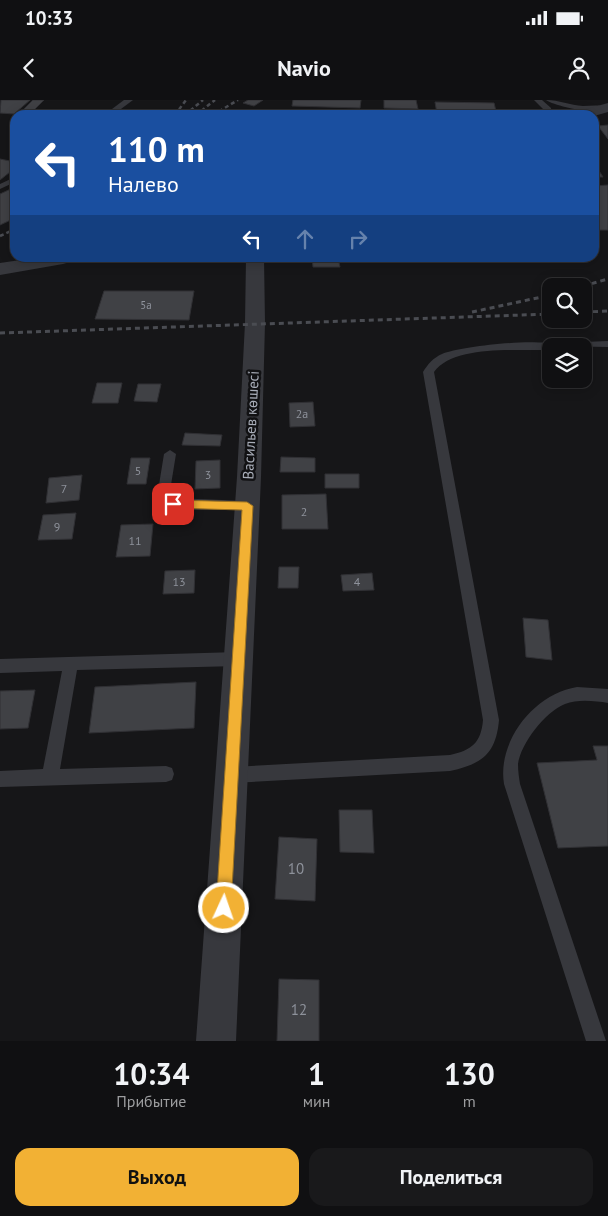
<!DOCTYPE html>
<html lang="ru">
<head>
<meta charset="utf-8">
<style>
  body { margin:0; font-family:"PT Sans",sans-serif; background:#19191b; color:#f1f3f6; height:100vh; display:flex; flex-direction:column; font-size:19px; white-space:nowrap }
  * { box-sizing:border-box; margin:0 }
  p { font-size:16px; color:#9c9d9f }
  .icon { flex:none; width:28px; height:28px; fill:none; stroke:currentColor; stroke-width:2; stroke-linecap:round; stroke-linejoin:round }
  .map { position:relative; height:941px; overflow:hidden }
  .panel { display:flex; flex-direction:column; background:#101012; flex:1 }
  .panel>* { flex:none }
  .banner { position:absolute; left:10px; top:10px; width:589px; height:152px; border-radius:15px; box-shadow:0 2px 12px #0003,0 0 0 1px #303032; background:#1a4fa0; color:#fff; overflow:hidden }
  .tools { position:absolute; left:542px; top:178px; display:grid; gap:10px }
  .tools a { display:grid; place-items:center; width:50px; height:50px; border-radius:10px; background:#101012; box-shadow:0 2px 12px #0003,0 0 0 1px #303032; font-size:25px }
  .pin { position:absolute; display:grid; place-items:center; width:42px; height:42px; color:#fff; margin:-21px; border-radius:10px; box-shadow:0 2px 8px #0006 }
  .me { position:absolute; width:55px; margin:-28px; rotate:3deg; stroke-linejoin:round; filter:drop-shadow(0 0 4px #0008) }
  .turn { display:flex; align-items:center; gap:18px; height:105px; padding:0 15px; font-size:22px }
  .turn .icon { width:65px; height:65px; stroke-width:2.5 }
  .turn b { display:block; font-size:35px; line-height:42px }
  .lanes { display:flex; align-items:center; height:48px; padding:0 15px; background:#0003; justify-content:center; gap:25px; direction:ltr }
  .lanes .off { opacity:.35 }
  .eta { display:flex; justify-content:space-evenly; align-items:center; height:85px; text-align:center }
  .eta b { font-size:30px; font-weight:600; line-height:35px }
  .action { display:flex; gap:10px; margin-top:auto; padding:10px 15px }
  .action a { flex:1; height:58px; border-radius:15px; background:#f2b134; color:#111; font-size:20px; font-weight:600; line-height:58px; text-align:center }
  .action a+a { background:#19191b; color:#f1f3f6 }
  .status { display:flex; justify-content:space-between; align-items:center; height:35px; padding:0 25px; background:#101012; direction:ltr }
  .status svg { height:14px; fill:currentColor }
  header { display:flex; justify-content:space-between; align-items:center; height:65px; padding:0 15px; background:#101012; font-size:22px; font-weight:600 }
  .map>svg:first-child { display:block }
  .building { fill:#404145; stroke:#303034 }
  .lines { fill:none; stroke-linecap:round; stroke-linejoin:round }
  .service { fill:#37383d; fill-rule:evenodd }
  .minor { fill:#37383d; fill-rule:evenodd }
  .tertiary { fill:#37383d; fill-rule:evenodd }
  .rail-far1 { stroke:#4a4c52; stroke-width:2.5; stroke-dasharray:4 3; stroke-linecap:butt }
  .rail { stroke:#4a4c52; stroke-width:3; stroke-dasharray:5 4; stroke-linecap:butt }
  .route { fill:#f2b134; stroke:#9d7322 }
  .labels { text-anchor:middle; stroke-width:5; stroke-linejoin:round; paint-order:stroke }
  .far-number-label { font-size:11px; fill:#8e929b }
  .number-label { font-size:12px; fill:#8e929b }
  .street-label { font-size:15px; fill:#a8adb8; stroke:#111113 }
  .near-number-label { font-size:15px; fill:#8e929b }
</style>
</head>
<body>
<div class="status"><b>10:33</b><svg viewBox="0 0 49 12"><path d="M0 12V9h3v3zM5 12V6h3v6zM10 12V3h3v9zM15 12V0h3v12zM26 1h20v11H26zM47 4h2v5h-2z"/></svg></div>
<header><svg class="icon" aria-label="back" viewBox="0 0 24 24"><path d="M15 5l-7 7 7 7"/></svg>Navio<svg class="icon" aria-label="person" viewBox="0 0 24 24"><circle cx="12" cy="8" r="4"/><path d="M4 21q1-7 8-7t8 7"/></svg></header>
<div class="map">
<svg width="608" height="941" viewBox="0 0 608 941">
  <rect width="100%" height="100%" fill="#161618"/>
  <path class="building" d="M1,0h29l-16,14 -14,-1z
    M33,0h11l-15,15 -10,-1z
    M248,0h15l-9,6 -11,-3z
    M293,0h68l-1,8 -68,-2z
    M384,0h32l2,9 -34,-1z
    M435,2l59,1 3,12 -60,-1z
    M608,25v14l-10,-13z
    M0,59l15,3v6l-15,12z
    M594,63l9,14h-9z
    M608,85v45h-14v-44z
    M15,87v31l-15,7v-31z
    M312,158h26l2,9h-27z
    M104,191h90l-5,29 -94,-1z
    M97,283h25l-4,20h-26z
    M138,284h23l-4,18 -23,-1z
    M313,302l2,24 -25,1 -1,-24z
    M185,333l37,2 -2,11 -38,-1z
    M281,357l34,1v14h-35z
    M131,358h19l-4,26h-19z
    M220,360v28l-25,1 1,-28z
    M325,374h34v14h-34z
    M82,375l-3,25 -33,3 3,-25z
    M326,394l2,35h-46v-34z
    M76,413l-4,26 -34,1 5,-25z
    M153,424l-3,32 -34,1 5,-32z
    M279,467h20l-1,21h-20z
    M195,470l-1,23 -31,1 2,-23z
    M372,473l2,17 -31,1 -2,-16z
    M523,518l25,2 4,40 -26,-3z
    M196,582l-2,46 -105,5 6,-46z
    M35,590l-7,38 -28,1v-38z
    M593,646h15v100l-50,2 -21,-85 60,-3z
    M339,710h33l2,43 -34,-1z
    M279,737l38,2 -2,62 -40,-2z
    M279,879l40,1v61h-42z"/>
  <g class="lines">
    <path class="service" d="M124,0h9l-20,15h-9z
      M534,0h8l9,8 1,7h-8l-1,-6z
      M546,0c13,0 24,5 37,6 8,0 17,-2 24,2 -12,7 -50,-1 -61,-8z
      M15,77v5l-15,7v-5z
      M608,241v6l-57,-1v4c-32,1 -97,-6 -117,22l65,348c-3,34 -17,44 -49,51l-218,12 -6,-2 -2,-6 2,-6 6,-2 218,-12c22,-5 31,-12 33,-35l-60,-348c5,-8 10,-14 19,-18 19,-8 96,-16 113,-9l5,-2z
      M170,350l6,4 -6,37 3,7 74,3 6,5 -1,3 -71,1 -18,-5 -5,-14 6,-37z
      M238,552l5,2 3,5 -3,5 -5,2 -161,4 -17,99 106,-3 6,2 2,6 -2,6 -6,2 -166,5v-16l43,-2 19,-98 -62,2v-14z
      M577,587l31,2v14c-13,-2 -30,-4 -43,1 -20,8 -44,39 -47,60 0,7 1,14 2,20l86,257h-20l-82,-257c-7,-43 30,-90 73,-97z"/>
    <path class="minor" d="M34,158h38l-2,4 -7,2 -63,11v-12z"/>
    <path class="tertiary" d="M608,3v9l-14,4 -20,-1 2,-3z
      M246,158h18l1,65 -4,154 -25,564h-40l41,-564 8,-154z"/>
    <path class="rail-far1" d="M175,15l11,-15
      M185,15l18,-15
      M196,15l19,-15
      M213,15l25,-15
      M0,136l15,-7"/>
    <path class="rail" d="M583,186l25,-7
      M472,212l79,-17
      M584,212l24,-1
      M0,233l551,-19"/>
  </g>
  <path class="route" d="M173,400l74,2 6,4 -22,402 -2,6 -5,2 -6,-2 -2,-6 26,-398 -69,-2 -5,-4z"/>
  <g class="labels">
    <g class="far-number-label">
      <text x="146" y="209">5а</text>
    </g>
    <g class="number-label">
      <text x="302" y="318">2а</text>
      <text x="138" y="375">5</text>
      <text x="208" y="379">3</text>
      <text x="64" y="393">7</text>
      <text x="304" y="416">2</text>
      <text x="57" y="431">9</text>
      <text x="135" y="445">11</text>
      <text x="179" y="486">13</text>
      <text x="357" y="486">4</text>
    </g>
    <g class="street-label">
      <text transform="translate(251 325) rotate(-87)" y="5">Васильев көшесі</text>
    </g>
    <g class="near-number-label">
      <text x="296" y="774">10</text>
      <text x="299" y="915">12</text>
    </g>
  </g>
</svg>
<div class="tools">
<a><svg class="icon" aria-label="search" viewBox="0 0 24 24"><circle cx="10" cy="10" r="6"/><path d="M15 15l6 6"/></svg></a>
<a><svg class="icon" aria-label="layers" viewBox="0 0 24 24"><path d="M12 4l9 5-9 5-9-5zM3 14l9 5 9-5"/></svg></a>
</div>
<div class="pin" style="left:173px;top:404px;background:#d93025"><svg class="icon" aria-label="arrive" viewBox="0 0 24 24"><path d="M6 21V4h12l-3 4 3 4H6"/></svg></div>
<svg class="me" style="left:224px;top:808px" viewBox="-20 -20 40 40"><circle r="17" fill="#f2b134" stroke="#fff" stroke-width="3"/><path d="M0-11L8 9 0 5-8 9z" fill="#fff"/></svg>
<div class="banner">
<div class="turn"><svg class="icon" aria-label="left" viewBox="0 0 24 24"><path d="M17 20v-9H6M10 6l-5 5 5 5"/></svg><div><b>110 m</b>Налево</div></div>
<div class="lanes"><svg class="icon" aria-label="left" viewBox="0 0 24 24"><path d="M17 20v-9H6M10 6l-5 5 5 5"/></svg><svg class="icon off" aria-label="ahead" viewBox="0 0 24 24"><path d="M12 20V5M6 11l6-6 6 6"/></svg><svg class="icon off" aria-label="right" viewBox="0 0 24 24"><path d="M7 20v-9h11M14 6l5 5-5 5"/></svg></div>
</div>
</div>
<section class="panel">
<div class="eta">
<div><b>10:34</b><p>Прибытие</p></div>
<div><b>1</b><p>мин</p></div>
<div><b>130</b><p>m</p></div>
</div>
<div class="action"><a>Выход</a><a>Поделиться</a></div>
</section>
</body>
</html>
